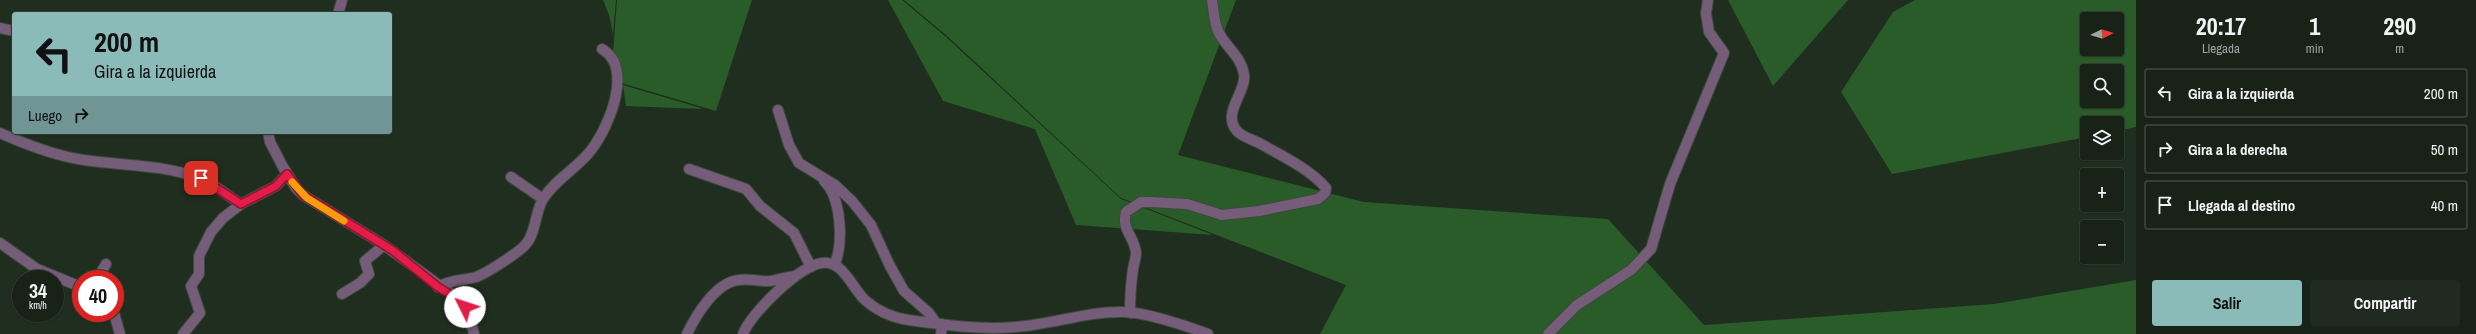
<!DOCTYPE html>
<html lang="es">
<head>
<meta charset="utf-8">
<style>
  body { margin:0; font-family:"Archivo Narrow",sans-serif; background:#212a20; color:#f1f3f6; height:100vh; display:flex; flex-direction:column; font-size:15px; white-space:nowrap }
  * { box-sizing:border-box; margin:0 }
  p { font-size:13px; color:#9fa4a1 }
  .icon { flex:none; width:22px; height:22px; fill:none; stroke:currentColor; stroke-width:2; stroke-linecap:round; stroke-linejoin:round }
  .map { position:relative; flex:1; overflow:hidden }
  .side { display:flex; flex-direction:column; background:#182217; width:340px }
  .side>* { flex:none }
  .banner { position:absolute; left:12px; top:12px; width:380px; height:122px; border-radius:4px; box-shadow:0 1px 3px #0004,0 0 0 1px #363f36; background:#8bbbb9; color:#111; overflow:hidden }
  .needle { width:26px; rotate:85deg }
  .buttons { position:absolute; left:2080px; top:12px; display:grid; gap:8px }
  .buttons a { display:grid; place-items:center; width:44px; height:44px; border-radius:4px; background:#182217; box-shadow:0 1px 3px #0004,0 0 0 1px #363f36; font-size:20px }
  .speed { position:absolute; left:12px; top:270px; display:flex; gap:8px; font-size:20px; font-weight:700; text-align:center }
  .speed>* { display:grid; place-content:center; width:52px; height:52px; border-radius:50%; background:#182217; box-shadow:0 1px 3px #0004,0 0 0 1px #363f36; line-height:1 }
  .speed small { font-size:10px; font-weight:400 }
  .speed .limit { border:6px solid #d22; background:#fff; color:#111 }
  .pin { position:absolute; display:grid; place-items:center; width:34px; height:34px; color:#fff; margin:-17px; border-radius:8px; box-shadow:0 2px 6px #0006 }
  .me { position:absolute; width:44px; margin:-22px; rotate:311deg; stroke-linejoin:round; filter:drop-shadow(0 0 3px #0008) }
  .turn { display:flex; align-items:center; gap:14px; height:84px; padding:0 16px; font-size:18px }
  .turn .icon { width:52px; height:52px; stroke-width:2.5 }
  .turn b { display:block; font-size:28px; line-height:34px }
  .then { display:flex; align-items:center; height:38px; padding:0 16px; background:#0003; gap:8px; font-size:15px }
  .eta { display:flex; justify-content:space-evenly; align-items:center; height:68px; text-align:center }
  .eta b { font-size:24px; font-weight:700; line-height:28px }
  .cta { display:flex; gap:8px; margin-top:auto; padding:8px 16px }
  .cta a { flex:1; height:46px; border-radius:4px; background:#8bbbb9; color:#111; font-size:16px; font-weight:700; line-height:46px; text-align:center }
  .cta a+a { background:#212a20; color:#f1f3f6 }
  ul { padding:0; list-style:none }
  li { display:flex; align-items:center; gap:12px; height:50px; margin:0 8px 6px; padding:0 8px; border:2px solid #363f36; border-radius:4px }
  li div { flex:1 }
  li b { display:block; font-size:15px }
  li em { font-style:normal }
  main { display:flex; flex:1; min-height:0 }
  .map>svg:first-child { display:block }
  .green { fill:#295c28; fill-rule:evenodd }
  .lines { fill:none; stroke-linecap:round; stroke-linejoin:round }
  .minor-casing { stroke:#3d4a3c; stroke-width:12 }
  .minor { stroke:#755c79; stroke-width:10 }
  .route-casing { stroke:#92132f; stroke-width:10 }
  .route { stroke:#e11d48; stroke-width:7 }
  .slow { stroke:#f59e0b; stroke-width:7 }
</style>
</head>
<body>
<main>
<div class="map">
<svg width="2136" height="334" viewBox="0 0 2136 334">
  <rect width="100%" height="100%" fill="#202e1f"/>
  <path class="green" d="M603,0h13l-3,34 -4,-19z
    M617,0h135l-36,111 -105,-31z
    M888,0h14l43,36 176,163 92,36 -137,-10 -41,-96 -92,-28z
    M904,0h332l-58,155 186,47 244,17 96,106 290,-21 142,-24v54h-816l26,-49 -225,-87 -175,-163z
    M1728,0h120l-75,86z
    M1915,0h221v127l-19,4v-8h-30v14l-195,37 -51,-82 52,-80zM2087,19h30v30h-30zM2087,71h30v30h-30z
    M623,85l78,23v1l-75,-3z"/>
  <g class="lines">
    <g class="minor-casing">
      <path id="minor" d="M338,14l4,-14
        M0,28l14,3
        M778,110l11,35 10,18 36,22 17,16 19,24 19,41 14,25 25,22 7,10
        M268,132l2,10 13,25 13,21 7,7 81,50 77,56 8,13 5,20
        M0,133c27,12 56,23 84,27 40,6 77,4 115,18 15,5 28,18 42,26
        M689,169l57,20 14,17 34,27 17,34
        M511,177l32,22
        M824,181c18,17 19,62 11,83
        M0,243l37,26 44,18
        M97,279l9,-15
        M438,287c13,-8 24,-6 38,-10 9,-3 44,-25 50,-33 10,-11 9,-32 17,-45 12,-20 35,-31 49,-50 17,-23 42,-81 10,-100
        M342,294l18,-11 9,-9 -4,-13 19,-16
        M114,313l6,21
        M1130,313c0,-15 1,-30 3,-44 1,-5 3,-11 3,-16 -1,-16 -15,-23 -10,-41l15,-10h9l37,2 35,11 37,-4 59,-12 7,-6 1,-5c-16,-19 -44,-32 -65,-44 -7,-4 -19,-7 -24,-13 -16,-18 10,-39 7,-57 -3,-16 -14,-24 -22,-36 -8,-11 -8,-26 -10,-38
        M183,334l17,-21 -9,-27 8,-12v-18l12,-24 12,-14 18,-14 35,-18 11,-12
        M687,334c9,-19 29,-52 52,-54 10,-2 21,2 31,1 8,-1 16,-4 25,-5
        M743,334c8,-21 56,-68 79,-71 22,-3 30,26 44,38 12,10 27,17 43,19 35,5 71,10 106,7 36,-2 71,-16 108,-15 22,0 64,14 85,22
        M941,334l1,-10
        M1548,334l29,-29 54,-35 20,-21 19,-65 54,-131 -15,-21 -3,-19 2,-13"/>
    </g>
    <use href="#minor" class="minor"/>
  </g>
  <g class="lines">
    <g class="route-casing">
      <path id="route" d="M201,178l40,26 35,-18 11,-12 16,21 89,55 46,37 17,10 10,10"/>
    </g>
    <use href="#route" class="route"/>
    <path class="slow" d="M292,182l15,16 37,23"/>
  </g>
</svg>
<div class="buttons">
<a><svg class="needle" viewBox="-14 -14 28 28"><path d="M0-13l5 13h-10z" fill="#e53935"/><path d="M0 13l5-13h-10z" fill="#9fa4a1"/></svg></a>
<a><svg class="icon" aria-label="search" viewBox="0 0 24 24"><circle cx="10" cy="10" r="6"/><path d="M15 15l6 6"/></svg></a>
<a><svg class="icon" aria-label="layers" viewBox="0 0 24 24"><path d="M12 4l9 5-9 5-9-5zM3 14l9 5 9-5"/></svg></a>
<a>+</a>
<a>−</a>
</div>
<div class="speed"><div>34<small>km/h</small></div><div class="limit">40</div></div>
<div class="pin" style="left:201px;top:178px;background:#d93025"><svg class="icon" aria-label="arrive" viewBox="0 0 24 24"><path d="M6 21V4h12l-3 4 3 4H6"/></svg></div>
<svg class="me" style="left:465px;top:307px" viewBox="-20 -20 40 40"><circle r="19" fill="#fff"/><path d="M0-13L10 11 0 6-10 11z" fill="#e11d48"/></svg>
<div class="banner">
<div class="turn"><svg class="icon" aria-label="left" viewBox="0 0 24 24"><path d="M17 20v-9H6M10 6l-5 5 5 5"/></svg><div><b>200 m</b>Gira a la izquierda</div></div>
<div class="then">Luego<svg class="icon" aria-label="right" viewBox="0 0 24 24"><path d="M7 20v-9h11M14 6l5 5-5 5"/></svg></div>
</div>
</div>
<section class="side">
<div class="eta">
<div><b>20:17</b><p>Llegada</p></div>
<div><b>1</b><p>min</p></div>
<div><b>290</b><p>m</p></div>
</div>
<ul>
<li><svg class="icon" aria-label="left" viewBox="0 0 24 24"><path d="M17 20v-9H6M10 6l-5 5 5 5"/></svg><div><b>Gira a la izquierda</b></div><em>200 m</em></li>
<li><svg class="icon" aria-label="right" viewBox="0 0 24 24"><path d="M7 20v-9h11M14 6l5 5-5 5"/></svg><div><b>Gira a la derecha</b></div><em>50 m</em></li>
<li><svg class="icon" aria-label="arrive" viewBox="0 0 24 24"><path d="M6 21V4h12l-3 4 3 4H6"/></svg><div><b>Llegada al destino</b></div><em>40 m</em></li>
</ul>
<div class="cta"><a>Salir</a><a>Compartir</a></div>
</section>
</main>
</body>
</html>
